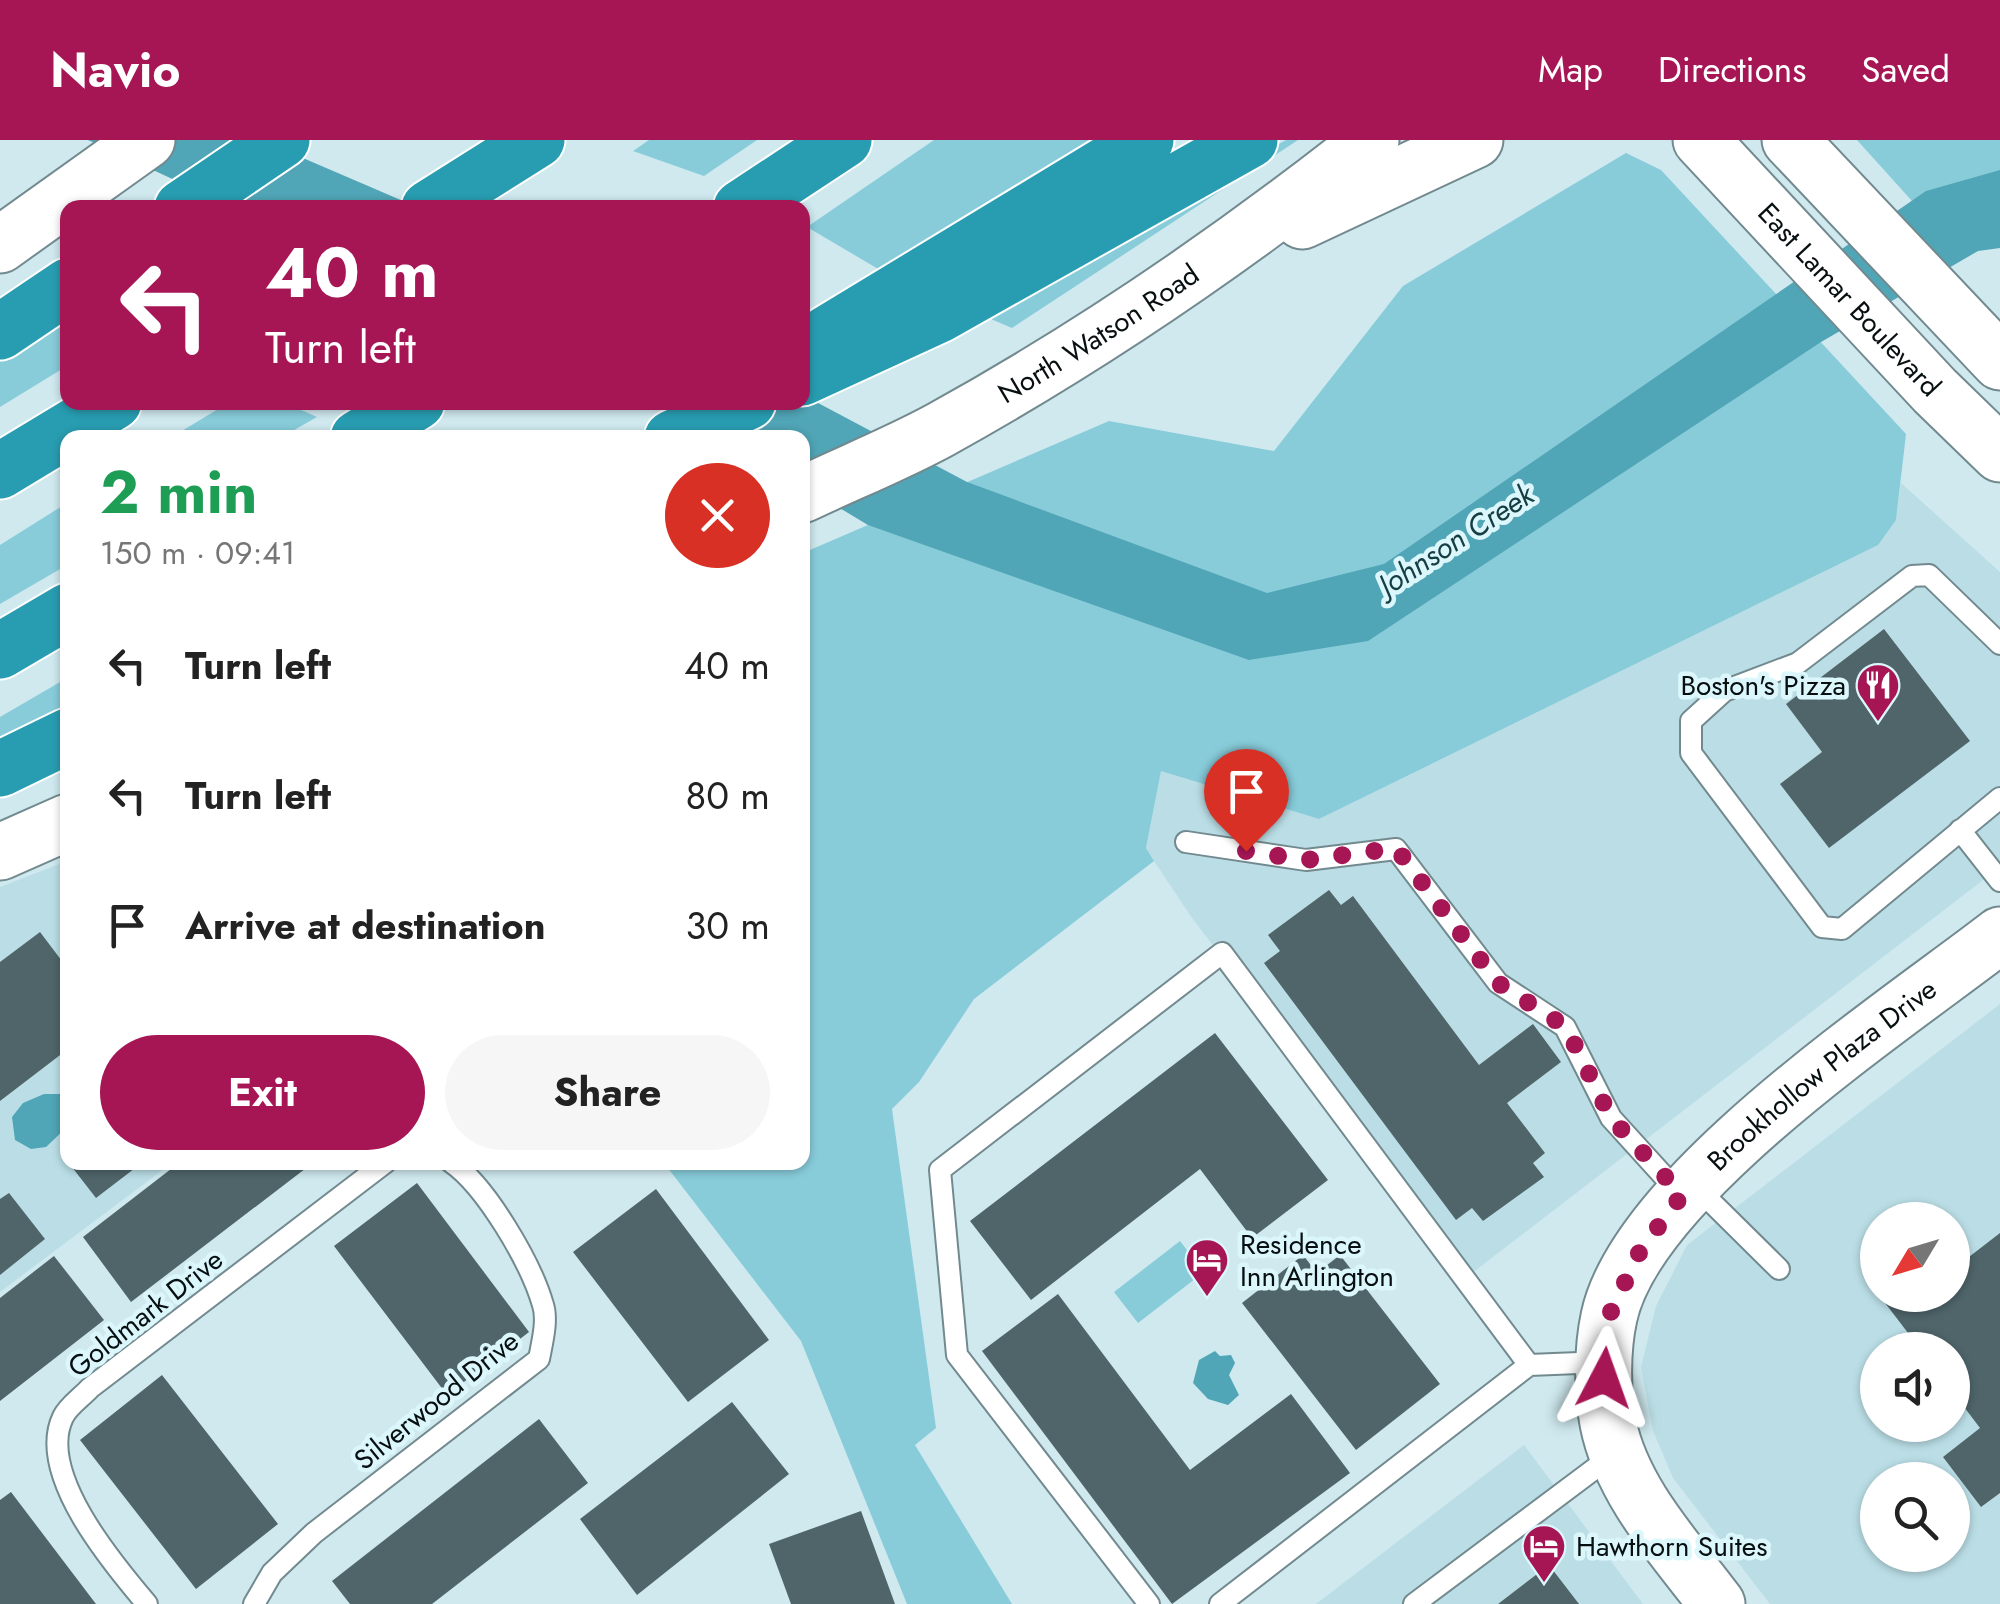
<!DOCTYPE html>
<html lang="en">
<head>
<meta charset="utf-8">
<style>
  body { margin:0; font-family:Jost,sans-serif; background:#f6f6f6; color:#222; height:100vh; display:flex; flex-direction:column; font-size:38px; white-space:nowrap }
  * { box-sizing:border-box; margin:0 }
  p { font-size:32px; color:#767676 }
  .icon { flex:none; width:55px; height:55px; fill:none; stroke:currentColor; stroke-width:2; stroke-linecap:round; stroke-linejoin:round }
  .map { position:relative; flex:1; overflow:hidden }
  .panel { position:absolute; left:60px; top:290px; width:750px; height:740px; display:flex; flex-direction:column; background:#fff; border-radius:20px; box-shadow:0 2px 8px #0004 }
  .panel>* { flex:none }
  .guide { position:absolute; left:60px; top:60px; width:750px; height:210px; border-radius:20px; box-shadow:0 2px 8px #0004; background:#a61655; color:#fff; overflow:hidden }
  .needle { width:65px; rotate:232deg }
  .tools { position:absolute; left:1860px; top:1062px; display:grid; gap:20px }
  .tools a { display:grid; place-items:center; width:110px; height:110px; border-radius:50%; background:#fff; box-shadow:0 2px 8px #0004; font-size:50px }
  .pin { position:absolute; display:grid; place-items:center; width:85px; height:85px; color:#fff; margin:-102px -42px; border-radius:50% 50% 50% 0; rotate:-45deg; box-shadow:0 0 10px #0007 }
  .pin .icon { rotate:45deg }
  .me { position:absolute; width:110px; margin:-55px; rotate:4deg; stroke-linejoin:round; filter:drop-shadow(0 0 8px #0008) }
  .turn { display:flex; align-items:center; gap:35px; height:210px; padding:0 40px; font-size:45px }
  .turn .icon { width:130px; height:130px; stroke-width:2.5 }
  .turn b { display:block; font-size:70px; line-height:85px }
  .round { display:grid; place-items:center; flex:none; width:105px; height:105px; border-radius:52px; background:#f6f6f6 }
  .summary { display:flex; align-items:center; justify-content:space-between; height:170px; padding:0 40px }
  h1 { font-size:60px; font-weight:700; line-height:75px; color:#1e9e55 }
  .cta { display:flex; gap:20px; margin-top:auto; padding:20px 40px }
  .cta a { flex:1; height:115px; border-radius:60px; background:#a61655; color:#fff; font-size:40px; font-weight:700; line-height:115px; text-align:center }
  .cta a+a { background:#f6f6f6; color:#222 }
  ul { padding:0; list-style:none }
  li { display:flex; align-items:center; gap:30px; height:130px; padding:0 40px }
  li div { flex:1 }
  li b { display:block; font-size:38px }
  li em { font-style:normal }
  header { display:flex; align-items:center; gap:60px; box-sizing:border-box; height:140px; padding:0 50px; background:#a61655; color:#fff }
  header strong { font-size:48px }
  nav { display:flex; gap:55px; margin-inline-start:auto; font-size:35px }
  .map>svg:first-child { display:block }
  .built { fill:#bbdee6; fill-rule:evenodd }
  .green { fill:#88ccda }
  .water { fill:#50a5b6 }
  .building { fill:#4f656a }
  .lines { fill:none; stroke-linecap:round; stroke-linejoin:round }
  .lane-casing { stroke:#728a8f; stroke-width:24 }
  .secondary-casing { stroke:#728a8f; stroke-width:59 }
  .highway-casing { stroke:#fff; stroke-width:59 }
  .lane { stroke:#fff; stroke-width:20 }
  .secondary { stroke:#fff; stroke-width:55 }
  .highway { stroke:#289db1; stroke-width:55 }
  .route { stroke:#a61655; stroke-width:18; stroke-dasharray:0 32.4 }
  .labels { text-anchor:middle; stroke-width:9; stroke-linejoin:round; paint-order:stroke }
  .street-label { font-size:28px; fill:#070f11; stroke:#dcf7fc }
  .poi-label { font-size:28px; fill:#070f11; stroke:#dcf7fc; text-anchor:start }
  .water-label { font-size:30px; font-style:italic; fill:#153d44; stroke:#dcf7fc }
</style>
</head>
<body>
<header>
<strong>Navio</strong>
<nav><a>Map</a><a>Directions</a><a>Saved</a></nav>
</header>
<div class="map">
<svg width="2000" height="1464" viewBox="0 0 2000 1464">
  <rect width="100%" height="100%" fill="#cfe9ef"/>
  <path class="built" d="M1901,343l99,89v295l-533,410 -275,-359 -38,-57 -8,-13 15,-78 158,49 577,-299z
    M67,721l1,301 104,1 -172,129v-405z
    M2000,864v600h-230l-97,-126 -20,-47 -12,-64 15,-61 31,-61zM1878,1080h74v75h-74zM1878,1210h74v75h-74zM1878,1340h74v75h-74z
    M1524,1305l119,159h-327z"/>
  <path class="green" d="M649,0h108l-53,36 -71,-25z
    M934,0h167l-216,133 -78,-46z
    M1286,0h12l-286,188 -40,-17z
    M1857,0h143v31l-88,30z
    M1626,13l35,17 245,264 -10,86 -18,25 -559,274 -158,-48 -15,77 8,13 -180,138 -55,83 -27,27 44,319 -21,17 97,159h-105l-106,-263 -137,-178 138,-1 1,-609 306,-132 165,30 129,-165z
    M67,169v57l-67,41v-52z
    M228,263h57l32,14 -35,20h-110z
    M67,363v62l-67,39v-59z
    M67,538v31l-67,34v-26z
    M1180,1101l24,31 -66,51 -24,-31z"/>
  <path class="water" d="M88,0h173l156,67h-184z
    M2000,30v78l-22,3 -157,91 -453,299 -119,19 -381,-135 -65,-39 -1,-48 -82,-1 -58,-34 140,-1 1,-7 164,87 300,111 117,-29 542,-373z
    M44,954h23v33l-21,20 -15,2 -16,-9 -3,-23 11,-14z
    M1215,1211l5,5 11,-1 4,8 -6,12 10,20 -11,10 -20,-6 -15,-16 6,-23z"/>
  <path class="building" d="M1884,489l86,112 -141,107 -49,-64 42,-32 -36,-48z
    M1329,750l12,15 12,-9 126,169 54,-41 28,38 -54,41 38,50 -12,10 11,14 -61,44 -11,-13 -16,12 -192,-257 16,-12 -12,-16z
    M40,792l28,37v80l-68,52v-139z
    M1215,893l113,147 -76,58 -52,-69 -169,131 -61,-79z
    M68,1022h75l-47,36z
    M180,1022h134l-183,140 -48,-65z
    M417,1043l112,149 -82,63 -113,-149z
    M656,1049l113,151 -81,62 -115,-150z
    M9,1053l36,46 -45,36v-76z
    M2000,1093v260l-19,14 -38,-50 37,-29 -28,-37v-41h-31l-42,-55h73v-33l4,5z
    M1303,1115l14,18 23,-18 100,129 -84,66 -114,-147z
    M54,1116l50,64 -104,81v-103z
    M1058,1154l132,176 101,-76 59,79 -178,131 -190,-253z
    M162,1235l116,149 -82,65 -116,-149z
    M732,1262l57,72 -152,121 -57,-76z
    M539,1279l49,64 -156,121h-82l-18,-23z
    M11,1352l85,112h-96v-104z
    M861,1371l34,93h-104l-22,-60z
    M1549,1425l30,39h-81z"/>
  <g class="lines">
    <g class="lane-casing">
      <path id="lane" d="M2000,504l-71,-69 -17,1 -114,87 -74,28 -33,30v32l131,174 20,2 158,-131
        M1960,690l40,51
        M1186,702l120,18 90,-11 102,134 67,44 46,91 69,76
        M1695,1046l84,83
        M147,1464c-34,-40 -111,-131 -84,-187 5,-11 19,-20 27,-29l296,-226
        M254,1464l18,-31 42,-40 225,-174c3,-16 9,-39 4,-54 -12,-42 -57,-119 -92,-143
        M1149,1464l-192,-249 -17,-185 282,-217 307,412
        M1220,1464l309,-239 75,-3
        M1414,1464l199,-149"/>
    </g>
    <g class="secondary-casing">
      <g id="secondary">
        <path id="s1" d="M1701,0l234,251 65,63"/>
        <path d="M1790,0l210,222"/>
        <path d="M1302,81l173,-81"/>
        <path d="M0,105l147,-105"/>
        <path id="s2" d="M802,355c46,-22 94,-41 138,-65 152,-84 295,-182 431,-290"/>
        <path d="M0,712l68,-30"/>
        <path id="s3" d="M1717,1464c-41,-55 -95,-111 -109,-181 -6,-31 -6,-74 1,-106 28,-131 285,-300 391,-382"/>
      </g>
    </g>
    <g class="highway-casing">
      <path id="highway" d="M182,68l100,-68
        M429,68l108,-68
        M741,68l103,-68
        M0,192l68,-46
        M826,194l320,-194
        M802,238l137,-63 311,-175
        M358,298l59,-36
        M672,298l76,-36
        M0,331l114,-69
        M0,511l68,-40
        M0,629l68,-33"/>
    </g>
    <use href="#lane" class="lane"/>
    <use href="#secondary" class="secondary"/>
    <use href="#highway" class="highway"/>
  </g>
  <g class="lines">
    <path class="route" d="M1246,711l60,9 90,-12 102,135 68,44 45,91 71,77 -42,56 -31,65 -5,62"/>
  </g>
  <defs>
    <g id="restaurant-pin" transform="scale(2.25)"><path d="M0 17L-7.5 6A9.5 9.5 0 1 1 7.5 6Z" fill="#a61655" stroke="#dcf7fc"/><path d="M-5-6h1v4h1v-4h1v4h1v-4h1v5L-1.5 .5V6h-2V.5L-5-1ZM5-6V6H3V1.5H1.5Q1.5-4 5-6Z" fill="#fff"/></g>
    <g id="hotel-pin" transform="scale(2.25)"><path d="M0 17L-7.5 6A9.5 9.5 0 1 1 7.5 6Z" fill="#a61655" stroke="#dcf7fc"/><path d="M-6-4.5h1.5V1H6V5H4.5V3h-9V5H-6ZM-4 0a1.8 1.8 0 1 1 3.6 0ZM.5 0V-2.5h3Q6-2.5 6 0Z" fill="#fff"/></g>
  </defs>
  <g fill-rule="evenodd">
    <use href="#restaurant-pin" x="1878" y="545"/>
    <use href="#hotel-pin" x="1207" y="1120"/>
    <use href="#hotel-pin" x="1544" y="1406"/>
  </g>
  <g class="labels">
    <g class="street-label">
      <text dy="10" stroke="none"><textPath href="#s1" startOffset="218">East Lamar Boulevard</textPath></text>
      <text dy="10" stroke="none"><textPath href="#s2" startOffset="338">North Watson Road</textPath></text>
      <text dy="10" stroke="none"><textPath href="#s3" startOffset="648">Brookhollow Plaza Drive</textPath></text>
      <text transform="translate(145 1173) rotate(-38)" y="10">Goldmark Drive</text>
      <text transform="translate(436 1260) rotate(-39)" y="10">Silverwood Drive</text>
    </g>
    <g class="poi-label">
      <text x="1846" y="555" text-anchor="end">Boston's Pizza</text>
      <text x="1240" y="1114">Residence<tspan x="1240" dy="32">Inn Arlington</tspan></text>
      <text x="1576" y="1416">Hawthorn Suites</text>
    </g>
    <g class="water-label">
      <text transform="translate(1456 400) rotate(-33)" y="10">Johnson Creek</text>
    </g>
  </g>
</svg>
<div class="tools">
<a><svg class="needle" viewBox="-14 -14 28 28"><path d="M0-13l5 13h-10z" fill="#e53935"/><path d="M0 13l5-13h-10z" fill="#767676"/></svg></a>
<a><svg class="icon" aria-label="sound" viewBox="0 0 24 24"><path d="M4 9h4l5-4v14l-5-4H4zM17 9q2 3 0 6"/></svg></a>
<a><svg class="icon" aria-label="search" viewBox="0 0 24 24"><circle cx="10" cy="10" r="6"/><path d="M15 15l6 6"/></svg></a>
</div>
<div class="pin" style="left:1246px;top:711px;background:#d93025"><svg class="icon" aria-label="arrive" viewBox="0 0 24 24"><path d="M6 21V4h12l-3 4 3 4H6"/></svg></div>
<svg class="me" style="left:1604px;top:1238px" viewBox="-20 -20 40 40"><path d="M0-17L14 15 0 8-14 15z" fill="#a61655" stroke="#fff" stroke-width="4"/></svg>
<div class="guide">
<div class="turn"><svg class="icon" aria-label="left" viewBox="0 0 24 24"><path d="M17 20v-9H6M10 6l-5 5 5 5"/></svg><div><b>40 m</b>Turn left</div></div>
</div>
<section class="panel">
<div class="summary"><div><h1>2 min</h1><p>150 m · 09:41</p></div><a class="round" style="background:#d93025;color:#fff"><svg class="icon" aria-label="close" viewBox="0 0 24 24"><path d="M6 6l12 12M18 6L6 18"/></svg></a></div>
<ul>
<li><svg class="icon" aria-label="left" viewBox="0 0 24 24"><path d="M17 20v-9H6M10 6l-5 5 5 5"/></svg><div><b>Turn left</b></div><em>40 m</em></li>
<li><svg class="icon" aria-label="left" viewBox="0 0 24 24"><path d="M17 20v-9H6M10 6l-5 5 5 5"/></svg><div><b>Turn left</b></div><em>80 m</em></li>
<li><svg class="icon" aria-label="arrive" viewBox="0 0 24 24"><path d="M6 21V4h12l-3 4 3 4H6"/></svg><div><b>Arrive at destination</b></div><em>30 m</em></li>
</ul>
<div class="cta"><a>Exit</a><a>Share</a></div>
</section>
</div>
</body>
</html>
